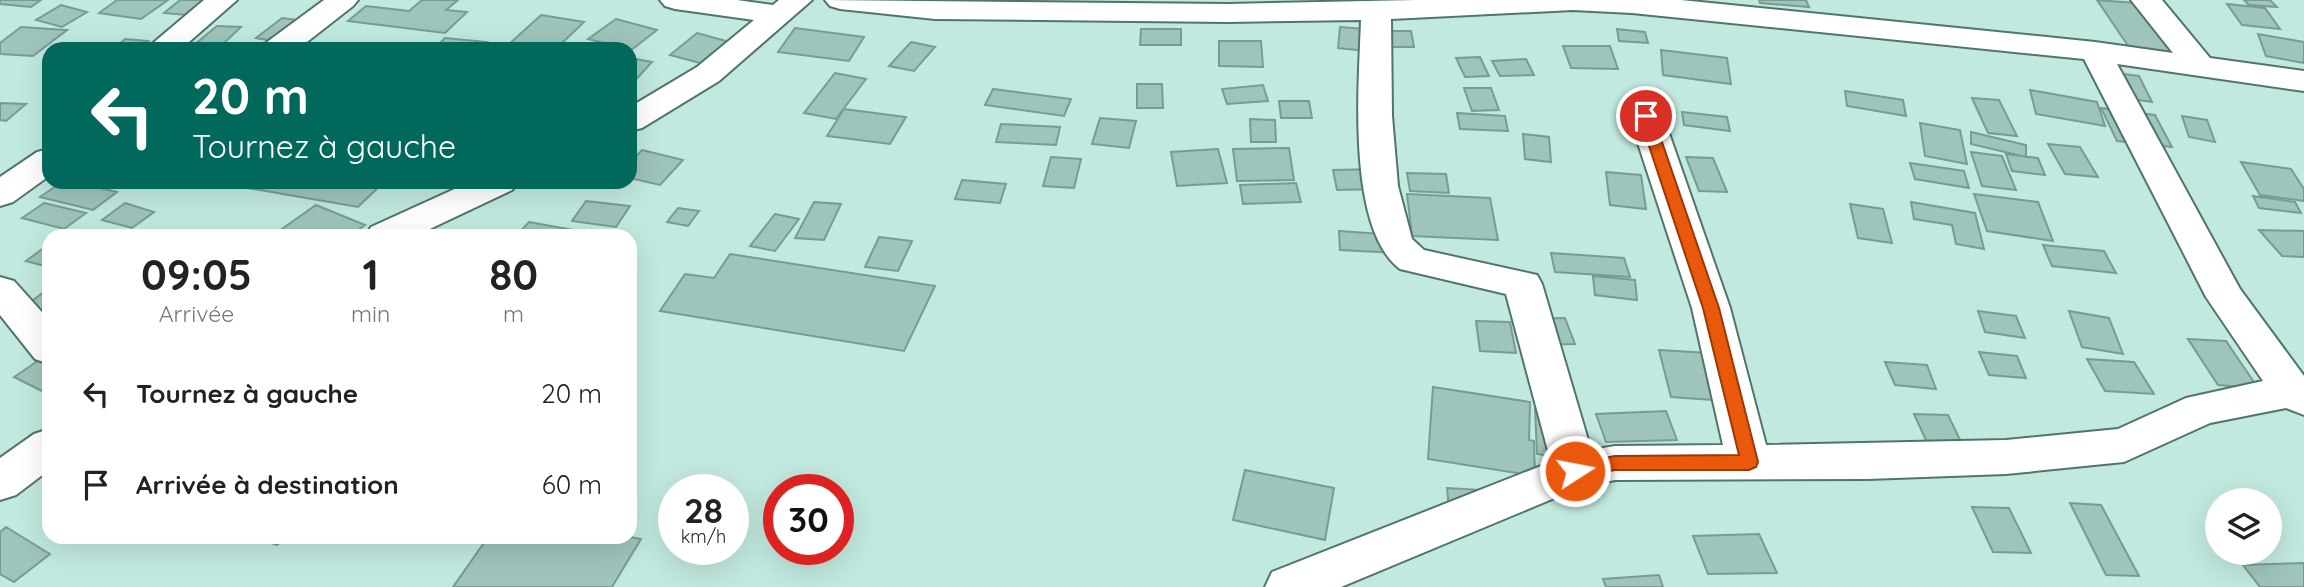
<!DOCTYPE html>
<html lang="fr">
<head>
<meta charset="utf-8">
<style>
  body { margin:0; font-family:Quicksand,sans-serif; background:#f2f2f2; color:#222; height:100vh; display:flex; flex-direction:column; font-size:26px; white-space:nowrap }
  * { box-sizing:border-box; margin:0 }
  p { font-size:23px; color:#767676 }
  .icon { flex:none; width:38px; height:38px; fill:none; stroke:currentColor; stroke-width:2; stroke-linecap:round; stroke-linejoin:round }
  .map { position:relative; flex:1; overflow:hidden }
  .side { position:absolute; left:42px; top:229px; width:595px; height:315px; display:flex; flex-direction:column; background:#fff; border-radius:21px; box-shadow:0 7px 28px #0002 }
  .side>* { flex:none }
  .guide { position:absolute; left:42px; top:42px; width:595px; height:147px; border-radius:21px; box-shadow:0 7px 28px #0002; background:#00695c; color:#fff; overflow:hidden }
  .fabs { position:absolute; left:2205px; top:488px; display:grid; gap:14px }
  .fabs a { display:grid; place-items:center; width:77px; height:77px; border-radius:50%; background:#fff; box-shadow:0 7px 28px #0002; font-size:35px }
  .speed { position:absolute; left:658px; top:474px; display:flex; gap:14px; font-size:35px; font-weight:700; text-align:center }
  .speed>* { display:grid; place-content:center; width:91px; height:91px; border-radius:50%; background:#fff; box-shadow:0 7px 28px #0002; line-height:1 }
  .speed small { font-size:18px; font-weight:400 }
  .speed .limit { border:10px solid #d22; background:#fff; color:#111 }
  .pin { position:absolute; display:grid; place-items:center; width:60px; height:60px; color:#fff; margin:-30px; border:4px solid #fff; border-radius:50%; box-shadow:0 2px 7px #0007 }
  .me { position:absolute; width:77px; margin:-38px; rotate:79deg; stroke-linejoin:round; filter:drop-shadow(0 0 5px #0008) }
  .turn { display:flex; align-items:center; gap:24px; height:147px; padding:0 35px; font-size:32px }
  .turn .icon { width:91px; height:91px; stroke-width:2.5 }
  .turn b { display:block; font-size:49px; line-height:60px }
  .eta { display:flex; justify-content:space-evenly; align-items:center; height:119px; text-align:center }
  .eta b { font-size:42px; font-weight:800; line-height:49px }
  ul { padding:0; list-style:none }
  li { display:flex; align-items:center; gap:21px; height:91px; padding:0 35px }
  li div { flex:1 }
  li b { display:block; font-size:26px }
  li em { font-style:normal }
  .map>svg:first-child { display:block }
  .building { fill:#9fc4bb; stroke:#789c93; stroke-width:2 }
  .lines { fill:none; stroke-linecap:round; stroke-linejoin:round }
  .street-casing { stroke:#51746c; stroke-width:4 }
  .street { fill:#fff; fill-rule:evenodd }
  .route { fill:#ea580c; stroke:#983908; stroke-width:2 }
</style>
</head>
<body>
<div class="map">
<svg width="2304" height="587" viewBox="0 0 2304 587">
  <rect width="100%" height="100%" fill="#c2e9df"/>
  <path class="building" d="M0,0h41l-10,7 -31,-3z
    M117,0h51l-27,19 -42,-6z
    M180,0h51l-20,17 -47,-4z
    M422,0h36l-12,10 21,2 -22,21 -97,-12 18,-15 43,5z
    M1759,0h47l3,7 -49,-4z
    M2097,0l39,3 61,55 -64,-5z
    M2244,0h26l7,7 -28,-2z
    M2227,4l38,4 15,21 -38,-4z
    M61,5l26,7 -25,15 -26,-7z
    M541,15l43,7 -28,27 -50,-2z
    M282,18l21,3 -25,21 -22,-4z
    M616,19l41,11 -27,21v-2l-42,-10z
    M217,26l24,1 -21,20 -26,-2z
    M21,27l46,3 -34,26 -33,-2v-11z
    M1340,27l38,3 -1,22 -39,-4z
    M795,28l69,9 -15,24 -71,-9z
    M1141,29h40v16h-41z
    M1617,29l28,3 3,11 -29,-2z
    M1388,31h23l3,16h-23z
    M697,33l40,11 -26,22 -41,-11z
    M2258,34l46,8v21l-38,-7z
    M445,38l42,4 -6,7h-47z
    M125,39l23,2 -9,8h-25z
    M1219,41h42l2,26 -44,-1z
    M911,42l24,5 -21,24 -25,-5z
    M1563,46h47l8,23 -47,-1z
    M1661,50l66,8 4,26 -68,-9z
    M1480,57l9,19 -24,1 -9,-19z
    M630,58l22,4 -20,22 -2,-1z
    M1526,59l8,16 -34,1 -8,-15z
    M2092,70l47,6 13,26 -47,-7z
    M835,73l31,6 -30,40 -32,-6z
    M1137,84h25l1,24h-26z
    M1263,85l5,16 -41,3 -5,-15z
    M1464,88h27l8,22 -27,1z
    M993,89l78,10 -7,17 -79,-11z
    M2030,90l67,12 8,24 -69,-12z
    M1845,91l58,9 3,16 -59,-10z
    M1972,98l27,2 18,36 -29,-3z
    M1279,101h30l3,17h-31z
    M0,103l26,1 -20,17 -6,-1z
    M2101,108l54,7 17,32 -55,-6z
    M844,109l62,8 -16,27 -63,-8z
    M1682,112l45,5 3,14 -46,-6z
    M1457,113l48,3 3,15 -48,-2z
    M2182,116l25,4 8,22 -26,-5z
    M1100,118l36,3 -7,27 -37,-4z
    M1250,119l25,1 1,22h-25z
    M1920,123l40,7 7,34 -42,-8z
    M1001,124l59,3 -4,18 -60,-3z
    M1971,132l55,13v12l-55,-13z
    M1523,134l26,3 2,25 -26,-3z
    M2048,144l32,3 18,30 -33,-3z
    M1289,148l5,32 -57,1 -4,-32z
    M1218,149l9,34 -50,3 -6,-34z
    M642,150l41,10 -23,25 -30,-7v-15z
    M1971,152l31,4 14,34 -34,-4z
    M2006,154l32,4 7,17 -33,-4z
    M1051,157l30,2 -7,29 -31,-2z
    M1686,157l27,1 14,34 -28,-1z
    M2241,162l50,7 13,20v12l-44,-6z
    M1910,163l54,8 5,17 -54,-9z
    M1377,169l5,20 -45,1 -4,-20z
    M1606,172l35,3 5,34 -36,-4z
    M1407,173l39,1 3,19 -39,-2z
    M962,180l44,4 -6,19 -45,-4z
    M62,182h12l43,10 -24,18 -53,-13z
    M227,182h157l-26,25 -133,-23z
    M1296,183l5,19 -58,2 -3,-19z
    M1407,194l83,4 8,42 -86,-4z
    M1974,194l64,8 15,39 -66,-10z
    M2253,196l42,6 6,11 -42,-5z
    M586,201l44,5 -14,21 -44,-6z
    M814,202l27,2 -17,36 -29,-2z
    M1911,202l64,11 9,36 -28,-5 -4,-19 -38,-6z
    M44,203l42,10 -22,16 -42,-11z
    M125,203l29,9 -22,16 -30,-8z
    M1850,204l33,5 9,34 -34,-5z
    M316,205l49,20 -15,11h-78z
    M678,208l21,3 -11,15 -21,-4z
    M775,214l24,5 -24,32 -25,-5z
    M529,222l44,8 -5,6h-52z
    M2259,230l45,1v26l-22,-1z
    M1339,231l57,4 2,18 -58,-3z
    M879,237l33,4 -14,30 -33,-4z
    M49,244l-1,23 -22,-6z
    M2043,245l61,6 12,22 -64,-7z
    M1551,253l73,5 6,19 -75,-5z
    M730,254l205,32 -31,65 -244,-40 25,-37 29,4z
    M1593,276l42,4 2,20 -42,-5z
    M49,288v22l-3,2 -22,-5z
    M1978,311l38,5 9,22 -40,-6z
    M2069,311l40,7 14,36 -41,-7z
    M1565,318l10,26 -48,1 -8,-26z
    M1476,321l34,1 6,31 -36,-2z
    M2188,339l38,2 32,47 -40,-3z
    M1659,350l68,4 14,48 -70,-5z
    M1979,352l38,4 9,22 -37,-3z
    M48,354l1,37 -3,2 -32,-16z
    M2087,359l47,3 20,32 -49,-3z
    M1885,362l42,3 9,24 -41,-4z
    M1433,387l97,15 -1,38 5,1 1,35 -107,-17z
    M1535,409l31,4 3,46 -32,-5z
    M1666,411l11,29 -71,2 -10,-28z
    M1914,414l34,1 18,37 -35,-1z
    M1245,470l89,18 -9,52 -92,-20z
    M1447,488l35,2 -32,30z
    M2070,503l31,2 38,71 -33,-1z
    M1972,507l37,1 22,45 -38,-1z
    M6,527l44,27 -36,28 -14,-8v-42z
    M1759,534l18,39 -69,1 -15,-38z
    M254,537h31l-8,8z
    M488,537h142l11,2 -29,48h-159z
    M2304,563v24h-44l-17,-22z
    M1659,575l4,12h-57l-3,-8z"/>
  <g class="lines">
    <g class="street-casing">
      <path id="street" d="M204,0h33l-56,49h-35z
        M324,0h34l-5,6 -55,43h-36l5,-7z
        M660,0h77l36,5 6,-5h33l-93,81 -77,47 -12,3v-24l67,-40 57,-47 -79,-11 -10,-3z
        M825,0l403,4 188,-4h265l414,42 78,11 -42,-53h31l48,58 94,13v20l-187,-27 123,225 64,87v39l-18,-7 -76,15 -86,39 -118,12 -138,5 -253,1 -34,7 -240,100h-76l7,-15 279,-110 -45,-168 -106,-25c-54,-41 -41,-186 -39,-249l-133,2 -293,-3 -95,-10 -10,-3zM1573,10l59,3 452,46 122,238 57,84 -77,17 -68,31 -112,11 -240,5 -36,-137 -67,-192 -5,-7 -12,-3 -12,3 -5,7 63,192 31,137 -108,1 -24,4 -49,-166 -5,-9 -113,-25 -12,-11 -14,-53 -6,-70 -1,-97z
        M49,149v27l-36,26 -13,4v-29l37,-25z
        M470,182h48l-6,8 -97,46h-49l5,-9z
        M0,277l14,4 35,39v44l-14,-5 -35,-44z
        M49,429v41l-33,25 -16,5v-42l34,-24z"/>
    </g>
    <use href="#street" class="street"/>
  </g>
  <path class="route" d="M1646,112l7,4 66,192 39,154 -2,5 -7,3h-134l-40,8 -6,-2 -3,-5 3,-6 46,-9 124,-1 -36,-147 -64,-192z"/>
</svg>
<div class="fabs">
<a><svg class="icon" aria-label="layers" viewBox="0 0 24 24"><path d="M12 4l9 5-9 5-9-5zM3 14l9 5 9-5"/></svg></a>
</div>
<div class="speed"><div>28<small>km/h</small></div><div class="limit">30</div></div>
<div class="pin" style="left:1646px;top:116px;background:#d93025"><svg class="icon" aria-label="arrive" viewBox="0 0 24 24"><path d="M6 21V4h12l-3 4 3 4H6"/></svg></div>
<svg class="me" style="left:1575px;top:471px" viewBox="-20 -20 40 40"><circle r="17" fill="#ea580c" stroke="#fff" stroke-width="3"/><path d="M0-11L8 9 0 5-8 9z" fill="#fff"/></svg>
<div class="guide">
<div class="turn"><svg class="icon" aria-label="left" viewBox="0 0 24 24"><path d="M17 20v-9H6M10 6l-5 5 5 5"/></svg><div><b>20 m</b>Tournez à gauche</div></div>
</div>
<section class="side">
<div class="eta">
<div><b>09:05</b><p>Arrivée</p></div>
<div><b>1</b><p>min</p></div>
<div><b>80</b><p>m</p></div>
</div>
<ul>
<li><svg class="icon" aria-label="left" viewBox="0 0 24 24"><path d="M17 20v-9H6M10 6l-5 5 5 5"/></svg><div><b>Tournez à gauche</b></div><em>20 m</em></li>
<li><svg class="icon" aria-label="arrive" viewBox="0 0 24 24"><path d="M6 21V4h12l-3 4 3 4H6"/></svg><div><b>Arrivée à destination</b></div><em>60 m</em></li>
</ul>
</section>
</div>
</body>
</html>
